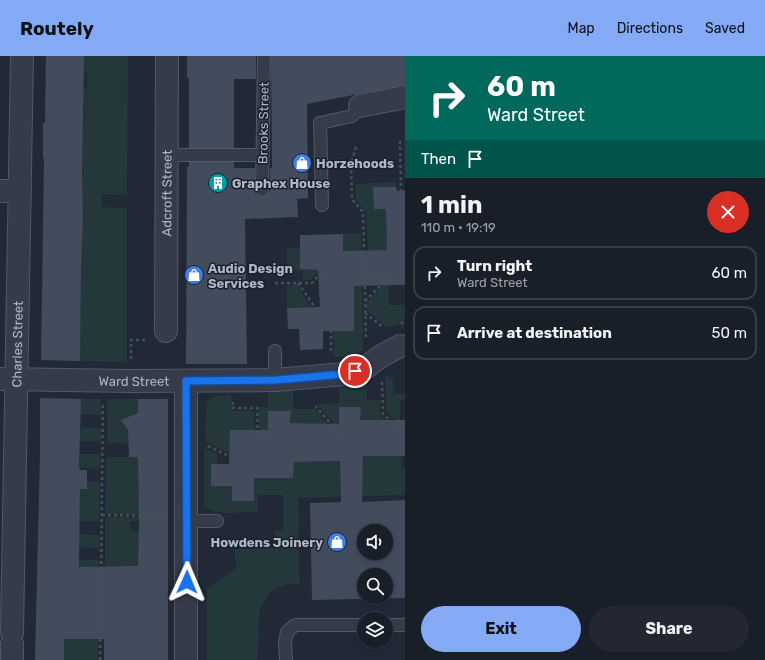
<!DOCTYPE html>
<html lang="en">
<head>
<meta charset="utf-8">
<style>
  body { margin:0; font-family:Rubik,sans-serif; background:#222731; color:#f1f3f6; height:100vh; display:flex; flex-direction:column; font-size:15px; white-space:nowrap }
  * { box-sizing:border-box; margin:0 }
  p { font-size:13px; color:#9fa2a8 }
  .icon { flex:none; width:22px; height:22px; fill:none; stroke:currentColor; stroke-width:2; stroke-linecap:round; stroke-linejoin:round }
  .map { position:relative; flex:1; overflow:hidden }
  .side { display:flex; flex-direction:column; background:#191f29; width:360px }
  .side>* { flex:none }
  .guide { background:#00695c; color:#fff; overflow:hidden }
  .buttons { position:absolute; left:357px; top:468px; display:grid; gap:8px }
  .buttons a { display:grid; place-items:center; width:36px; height:36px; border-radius:50%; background:#191f29; box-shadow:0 2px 6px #0003,0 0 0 1px #373d46; font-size:20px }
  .pin { position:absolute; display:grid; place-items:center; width:34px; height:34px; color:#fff; margin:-17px; border:2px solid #fff; border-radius:50%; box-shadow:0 1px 4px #0007 }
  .me { position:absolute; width:44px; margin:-22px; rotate:1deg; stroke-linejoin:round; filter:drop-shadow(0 0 3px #0008) }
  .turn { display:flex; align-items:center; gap:14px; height:84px; padding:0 16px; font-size:18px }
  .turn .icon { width:52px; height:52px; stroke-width:2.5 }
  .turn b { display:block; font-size:28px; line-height:34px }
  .then { display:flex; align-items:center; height:38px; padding:0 16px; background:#0003; gap:8px; font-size:15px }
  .round { display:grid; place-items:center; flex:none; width:42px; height:42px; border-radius:21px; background:#222731 }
  .summary { display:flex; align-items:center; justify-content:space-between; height:68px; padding:0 16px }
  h1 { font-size:24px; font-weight:700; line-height:30px }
  .button { display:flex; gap:8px; margin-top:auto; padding:8px 16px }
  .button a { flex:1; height:46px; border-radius:24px; background:#84a9f5; color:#111; font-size:16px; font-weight:700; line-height:46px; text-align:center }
  .button a+a { background:#222731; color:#f1f3f6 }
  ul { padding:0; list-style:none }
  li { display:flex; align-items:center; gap:12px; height:54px; margin:0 8px 6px; padding:0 8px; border:2px solid #373d46; border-radius:12px }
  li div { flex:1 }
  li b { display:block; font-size:15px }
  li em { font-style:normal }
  header { display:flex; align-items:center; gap:24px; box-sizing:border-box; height:56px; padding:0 20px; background:#84a9f5; color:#111 }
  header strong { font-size:19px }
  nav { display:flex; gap:22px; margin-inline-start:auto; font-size:14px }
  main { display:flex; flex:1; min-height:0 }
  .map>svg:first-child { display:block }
  .green { fill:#24373a }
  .building { fill:#424c5c; fill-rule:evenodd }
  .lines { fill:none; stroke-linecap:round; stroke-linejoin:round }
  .lane-casing { stroke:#525966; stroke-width:14 }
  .street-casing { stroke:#525966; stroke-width:24 }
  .path { stroke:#415256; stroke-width:2.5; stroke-dasharray:3 3; stroke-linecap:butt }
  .lane { stroke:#353b48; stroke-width:12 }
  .street { stroke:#353b48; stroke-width:22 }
  .route-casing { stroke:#114b97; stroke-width:10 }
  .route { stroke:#1a73e8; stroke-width:7 }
  .labels { text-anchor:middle; stroke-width:3; stroke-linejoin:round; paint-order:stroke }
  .street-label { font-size:13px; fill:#afb6c5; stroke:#1a212d }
  .poi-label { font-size:13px; font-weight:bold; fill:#afb6c5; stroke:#1a212d; text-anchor:start }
</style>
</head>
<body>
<header>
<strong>Routely</strong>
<nav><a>Map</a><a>Directions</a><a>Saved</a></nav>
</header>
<main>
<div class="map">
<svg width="405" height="604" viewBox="0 0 405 604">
  <rect width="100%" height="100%" fill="#212937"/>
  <path class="green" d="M84,0h44l-1,139 -25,-1v13l25,1v154l-47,-1 -7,-53h8v-8l-8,-12 10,-73v-8h-8l-1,-3h9v-9h-8c6,-12 8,-16 7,-30h-6v-12h7v-10l-40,-1v-3l40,1v-10h-8c12,-17 11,-24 1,-41h11l1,-16h-12v-12h8z
    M396,126v5h-23l1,22h12l2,41 -20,1 -2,-38 -10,-14 -1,-15z
    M361,177l1,29h-19v-28z
    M300,191l1,22 20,1 -11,10h-7v-9h-16v-23z
    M385,227h4v22h16v13l-8,8h-12l-18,-15 -1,-8z
    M287,229h11l12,22 -23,1z
    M362,229l1,65c-8,7 -19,6 -29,7l-1,-26h21l-12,-45z
    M385,319l8,4 1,15 11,-1v7h-5v23l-14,-11z
    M367,330v14h13v15l18,17 -17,-12h-21v-13h-21v21l-23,-24 23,-1v-16z
    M293,334l1,19h21l24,28 -28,-14h-21l1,-12 -23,23h-8l-2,-27h10v-16z
    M231,339v16h23l2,32 -26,11 -25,-13 2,-39c6,-8 14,-6 24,-7z
    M81,343h20v16l-29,-1v-6h9z
    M107,343h31l1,45 -32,-1z
    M81,371l20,1v13h-29v-8l9,1z
    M204,392l13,6v10l-6,22h21l1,15h21v-26l16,3h23l1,-23 16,7 30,-1 1,13 22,-1v-23l39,6 -1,13h4v26l-107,3 2,87 -14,-1 -16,8 -10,17 -3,51h-50v-71l29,-21 -1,-19 40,-1v-17l8,-1v-35h-25v17c-14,0 -44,5 -54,-7z
    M80,398h20v15l-29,-1v-6h9z
    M106,401h32l1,58 -34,-1z
    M87,425l13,1 -1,39h-29v-32h17z
    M105,461h34v4h-9l1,10h8v129h-35h6v-8h-6v-12h7l7,-67v-7h-13z
    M79,478l20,1v13l-29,-1z
    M79,504h20l-1,100h-34v-21z"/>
  <path class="building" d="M46,0h38l-2,118 1,43 -2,48 -1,96 -39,-1 3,-201 -1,-1v-35h2z
    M187,0h69v23h-22v69h-45v-70h-2z
    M271,0h134v29l-98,19 1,94 -11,1 1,18 -53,2 2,145h-61l1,-197h2v-5h45v6h21v25l3,3 4,1 6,-3 2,-4v-22h2z
    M373,131h23l1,4 8,-1v95l-51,1v45h-31v18l-23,1 -1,-21h-11l-1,-21 33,-1 -2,-37 -18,-1v-34l43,-1v17l44,-1 -1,-41h-12z
    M40,342l41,1 -2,69 1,2h7v19h-7l-1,78 59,-1 1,-45 -1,-64h-9l-1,-27 -7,-10 17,-7v-14h30v261h-64v-21h-40v21h-29l5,-207z
    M339,351h22l-1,13h45v36h-42l-1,46 43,-2v98l-93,2 -2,-97 31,-1 -1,-41 -46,1 -1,16h-39v23h-22v-15h-21v-22h18l1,-34h38v-19h23l-1,12 49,1zM364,475h22v22h-22zM364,519h22v22h-22z"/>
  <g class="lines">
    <g class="lane-casing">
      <path id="lane" d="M166,99h97
        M262,134l2,-134
        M322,149l-2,-82 32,-7 8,-10
        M275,295v29
        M187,465h30
        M386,569h19
        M286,604l-1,-18 2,-10 8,-7h69"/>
    </g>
    <g class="street-casing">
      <g id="street">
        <path d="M360,50l45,-9"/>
        <path d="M0,135h20"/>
        <path id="s1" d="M166,275l1,-275"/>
        <path id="s2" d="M0,323l130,2 145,-1 70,-6 20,-6 16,-12 19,-10"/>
        <path id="s3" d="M12,576l10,-576"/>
        <path d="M12,604v-16"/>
        <path d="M186,604v-279"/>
      </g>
    </g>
    <path class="path" d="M400,85l1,50
      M356,91l-5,16 1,36 11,13 3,127
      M365,221l24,-1
      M275,227h37l9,-10
      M298,227l18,26
      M365,245l25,-25
      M365,257l19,15
      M401,268l4,-4
      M331,274v23
      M131,303v-19h14
      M382,326l1,32 15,13h5
      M233,346l-1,6h25l1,28h15
      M315,350l27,30
      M208,390l25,12
      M102,459l62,1
      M100,604l3,-257"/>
    <use href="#lane" class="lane"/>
    <use href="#street" class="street"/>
  </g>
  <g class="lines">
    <g class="route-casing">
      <path id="route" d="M187,526l-1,-201 90,-1 69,-6 10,-3"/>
    </g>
    <use href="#route" class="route"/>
  </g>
  <defs>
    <g id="shop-disc" transform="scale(1)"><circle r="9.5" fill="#3f7fe0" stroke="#1a212d"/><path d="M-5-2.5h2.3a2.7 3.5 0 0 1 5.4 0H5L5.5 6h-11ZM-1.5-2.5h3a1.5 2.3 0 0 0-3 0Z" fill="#fff"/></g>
    <g id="building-disc" transform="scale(1)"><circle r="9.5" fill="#0f9aa8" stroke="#1a212d"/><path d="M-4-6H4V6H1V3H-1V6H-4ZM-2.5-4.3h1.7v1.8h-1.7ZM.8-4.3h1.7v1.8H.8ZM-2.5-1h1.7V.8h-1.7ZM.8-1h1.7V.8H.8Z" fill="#fff"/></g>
  </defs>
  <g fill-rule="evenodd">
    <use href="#shop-disc" x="302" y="107"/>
    <use href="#building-disc" x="218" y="127"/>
    <use href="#shop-disc" x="194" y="219"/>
    <use href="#shop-disc" x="337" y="486"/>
  </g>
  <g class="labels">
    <g class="street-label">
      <text transform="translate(263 67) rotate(-89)" y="5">Brooks Street</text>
      <text dy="5" stroke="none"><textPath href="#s1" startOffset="138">Adcroft Street</textPath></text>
      <text dy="5" stroke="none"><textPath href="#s3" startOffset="288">Charles Street</textPath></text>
      <text dy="5" stroke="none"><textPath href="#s2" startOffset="134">Ward Street</textPath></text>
    </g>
    <g class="poi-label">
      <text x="316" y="112">Horzehoods</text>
      <text x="232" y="132">Graphex House</text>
      <text x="208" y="217">Audio Design<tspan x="208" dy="15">Services</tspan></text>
      <text x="323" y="491" text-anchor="end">Howdens Joinery</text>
    </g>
  </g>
</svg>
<div class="buttons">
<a><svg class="icon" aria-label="sound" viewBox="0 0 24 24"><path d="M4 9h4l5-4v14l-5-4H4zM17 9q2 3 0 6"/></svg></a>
<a><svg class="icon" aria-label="search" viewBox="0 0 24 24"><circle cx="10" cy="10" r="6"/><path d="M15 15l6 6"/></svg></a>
<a><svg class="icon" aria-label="layers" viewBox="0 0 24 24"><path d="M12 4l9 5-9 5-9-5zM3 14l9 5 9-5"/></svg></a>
</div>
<div class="pin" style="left:355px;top:315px;background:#d93025"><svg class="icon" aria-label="arrive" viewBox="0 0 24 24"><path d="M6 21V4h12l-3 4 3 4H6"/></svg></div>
<svg class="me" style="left:187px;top:526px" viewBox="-20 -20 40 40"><path d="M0-17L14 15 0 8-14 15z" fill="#1a73e8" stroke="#fff" stroke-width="4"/></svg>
</div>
<section class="side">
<div class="guide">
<div class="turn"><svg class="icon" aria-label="right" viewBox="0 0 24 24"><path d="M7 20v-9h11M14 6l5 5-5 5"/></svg><div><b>60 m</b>Ward Street</div></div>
<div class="then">Then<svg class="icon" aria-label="arrive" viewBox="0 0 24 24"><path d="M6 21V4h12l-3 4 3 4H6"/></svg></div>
</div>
<div class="summary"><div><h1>1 min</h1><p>110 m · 19:19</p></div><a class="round" style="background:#d93025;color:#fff"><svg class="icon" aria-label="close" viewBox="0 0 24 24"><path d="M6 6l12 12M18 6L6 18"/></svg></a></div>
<ul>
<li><svg class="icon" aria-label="right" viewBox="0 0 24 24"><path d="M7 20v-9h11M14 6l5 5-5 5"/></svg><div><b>Turn right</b><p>Ward Street</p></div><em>60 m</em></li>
<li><svg class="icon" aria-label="arrive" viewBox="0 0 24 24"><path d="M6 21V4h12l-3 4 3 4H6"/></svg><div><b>Arrive at destination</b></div><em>50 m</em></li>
</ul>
<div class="button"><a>Exit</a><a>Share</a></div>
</section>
</main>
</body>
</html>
